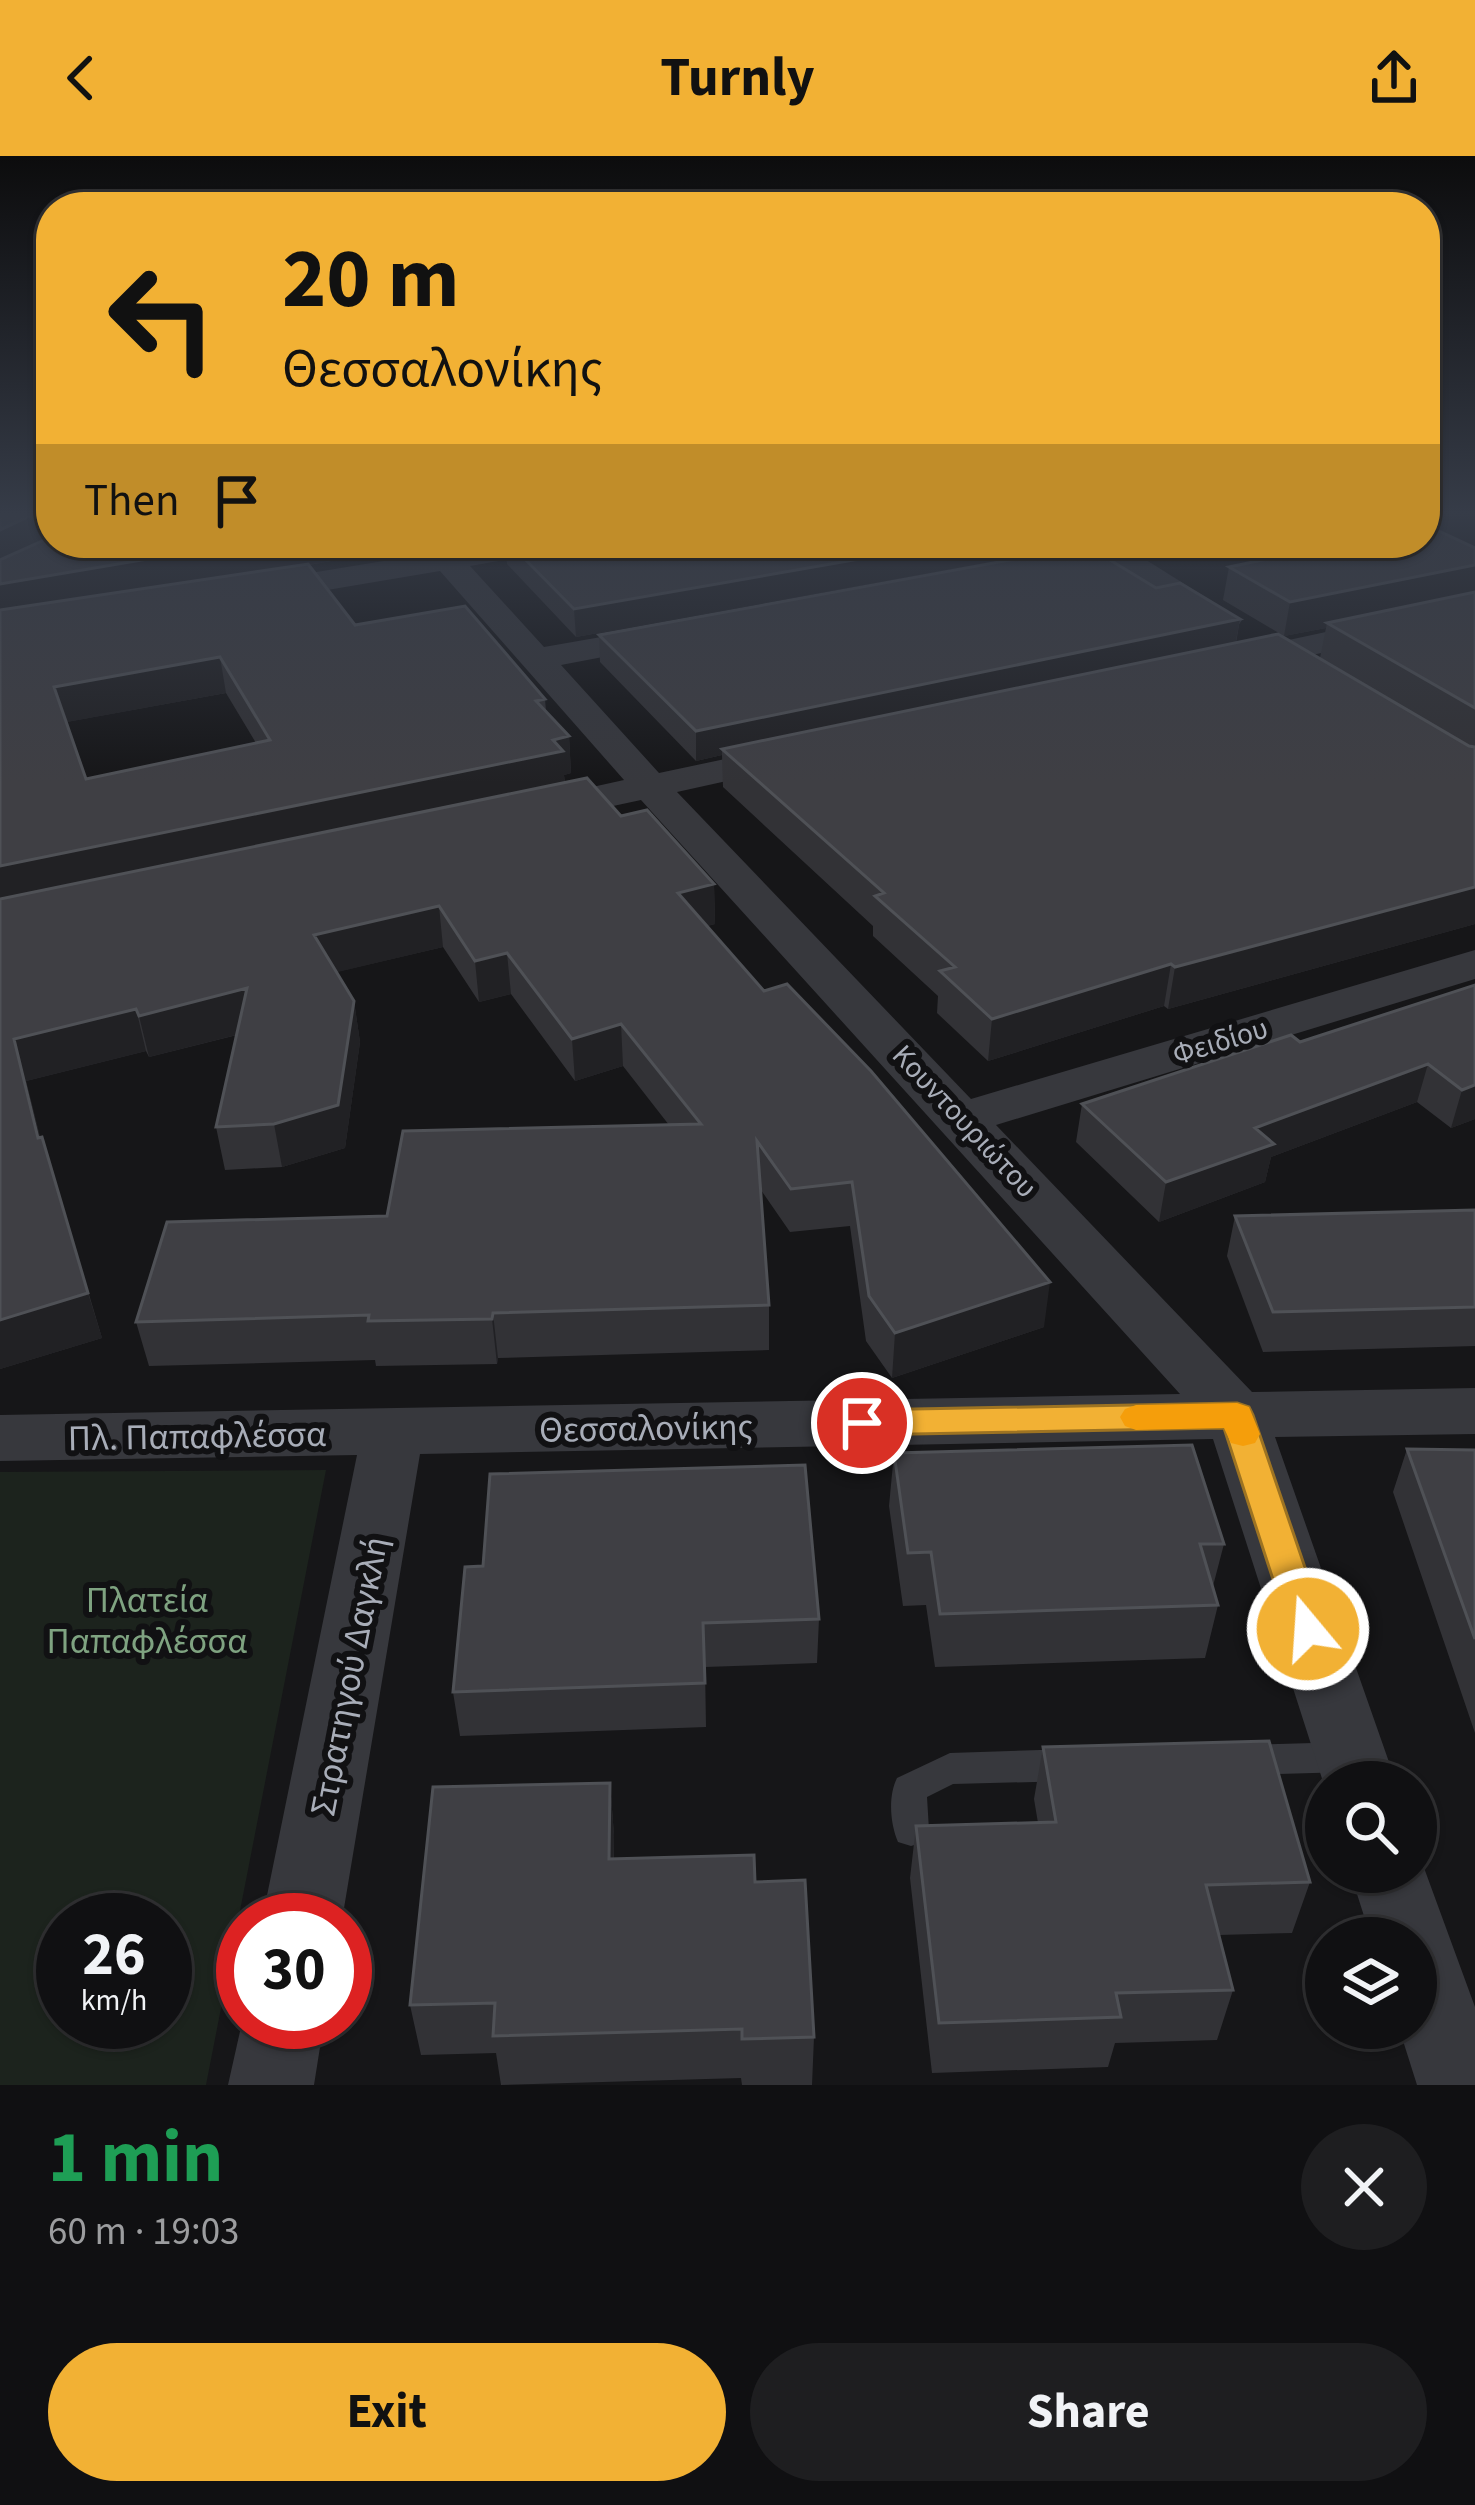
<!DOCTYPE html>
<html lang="en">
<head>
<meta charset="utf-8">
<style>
  body { margin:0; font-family:"Source Sans 3",sans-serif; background:#1e1e20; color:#f1f3f6; height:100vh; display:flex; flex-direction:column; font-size:45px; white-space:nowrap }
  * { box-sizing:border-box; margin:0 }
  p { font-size:39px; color:#9c9d9f }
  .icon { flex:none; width:66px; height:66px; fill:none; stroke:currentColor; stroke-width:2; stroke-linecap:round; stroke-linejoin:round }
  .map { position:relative; height:1929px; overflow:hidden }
  .drawer { display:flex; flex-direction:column; background:#101012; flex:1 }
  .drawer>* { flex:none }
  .hud { position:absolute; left:36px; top:36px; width:1404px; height:366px; border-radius:48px; box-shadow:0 3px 9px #0004,0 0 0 3px #303032; background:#f2b134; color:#111; overflow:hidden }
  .fabs { position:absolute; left:1305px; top:1605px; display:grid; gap:24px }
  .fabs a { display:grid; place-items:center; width:132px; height:132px; border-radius:50%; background:#101012; box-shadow:0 3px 9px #0004,0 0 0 3px #303032; font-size:60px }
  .speed { position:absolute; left:36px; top:1737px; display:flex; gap:24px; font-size:60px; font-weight:700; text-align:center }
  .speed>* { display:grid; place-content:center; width:156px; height:156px; border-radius:50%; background:#101012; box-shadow:0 3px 9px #0004,0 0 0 3px #303032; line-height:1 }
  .speed small { font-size:30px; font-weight:400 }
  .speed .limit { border:18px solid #d22; background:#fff; color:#111 }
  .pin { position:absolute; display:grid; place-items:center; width:102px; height:102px; color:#fff; margin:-51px; border:6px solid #fff; border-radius:50%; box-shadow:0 3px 12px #0007 }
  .me { position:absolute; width:132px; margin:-66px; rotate:342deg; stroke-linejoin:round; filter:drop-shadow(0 0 9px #0008) }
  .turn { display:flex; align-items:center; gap:42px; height:252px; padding:0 48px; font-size:54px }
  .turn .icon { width:156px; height:156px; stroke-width:2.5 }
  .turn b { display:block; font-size:84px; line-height:102px }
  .then { display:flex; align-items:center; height:114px; padding:0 48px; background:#0003; gap:24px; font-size:45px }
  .round { display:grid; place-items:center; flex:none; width:126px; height:126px; border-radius:63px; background:#1e1e20 }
  .summary { display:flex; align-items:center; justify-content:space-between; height:204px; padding:0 48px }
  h1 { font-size:72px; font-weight:700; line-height:90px; color:#1e9e55 }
  .primary-button { display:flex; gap:24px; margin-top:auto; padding:24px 48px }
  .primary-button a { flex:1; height:138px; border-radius:72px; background:#f2b134; color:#111; font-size:48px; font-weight:700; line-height:138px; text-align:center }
  .primary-button a+a { background:#1e1e20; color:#f1f3f6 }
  header { display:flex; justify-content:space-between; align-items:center; height:156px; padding:0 48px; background:#f2b134; color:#111; font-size:54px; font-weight:700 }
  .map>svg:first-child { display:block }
  .green { fill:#1c231d; fill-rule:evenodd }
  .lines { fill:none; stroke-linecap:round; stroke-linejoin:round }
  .lane { fill:#37383d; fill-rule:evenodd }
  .street { fill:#37383d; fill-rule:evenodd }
  .wall { fill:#323236; fill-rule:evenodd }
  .shaded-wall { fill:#212124 }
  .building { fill:#3f3f44; stroke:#4f5156; stroke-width:3; fill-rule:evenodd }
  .route { fill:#f2b134; stroke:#9d7322; stroke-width:3 }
  .slow { fill:#f59e0b }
  .labels { text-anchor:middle; stroke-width:12; stroke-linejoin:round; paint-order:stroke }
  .street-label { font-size:30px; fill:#a8adb8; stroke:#111113 }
  .near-street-label { font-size:36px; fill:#a8adb8; stroke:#111113 }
  .near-park-label { font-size:36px; fill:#7fa381; stroke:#111113 }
</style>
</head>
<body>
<header><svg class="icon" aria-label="back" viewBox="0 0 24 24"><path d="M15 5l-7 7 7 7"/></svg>Turnly<svg class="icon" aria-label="share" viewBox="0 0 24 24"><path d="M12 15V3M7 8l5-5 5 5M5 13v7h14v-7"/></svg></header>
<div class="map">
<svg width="1475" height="1929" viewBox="0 0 1475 1929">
  <rect width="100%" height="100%" fill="#161618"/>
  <path class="green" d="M326,1314l-120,615h-206v-613zM63,1764h102v102h-102z"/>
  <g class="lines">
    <path class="lane" d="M1348,1586l12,4 5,11 -5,11 -12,4 -103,3 -12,-4 -5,-11 5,-11 12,-4z
      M1072,1593l12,5 5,11 -5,11 -12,5 -119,3 -26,13 2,33 -5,12 -13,4 -13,-4c-8,-19 -10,-46 -1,-64l53,-25z"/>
    <path class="street" d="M0,361l51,3v18l-51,-3z
      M417,387h32l6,7 40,-7h71l-15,9 -81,14 74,81 120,-21 12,3 5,7 -5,7 -115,22 98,108 132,-28 13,3 6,8 -6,8 -127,28 294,307 504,-149v29l-479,146 256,267 223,-4v46l-200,3 121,345h-70v9l-113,-352 -793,15 -78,466h-80l95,-465 -357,6v-46l1180,-21 -539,-594 -107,23 -14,-4 -6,-8 6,-8 104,-23 -184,-209 -184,31 -16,-10 16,-10 170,-28z
      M1082,387h37l123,77 -5,7h-24l-104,-64 -78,14 -16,-9 5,-7 66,-12z
      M1475,444v20l-242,52 -12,-3 -5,-7 5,-7 12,-3z
      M1416,1690l59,161v78h-58l-18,-57h17v-90h-45l-21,-66h66z
      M243,1862v4h81l-10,63h-86z"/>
  </g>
  <path class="wall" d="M0,357h51v8l-1,-6h-8l5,24 4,4h342l1,7 -85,15 46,60 190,74 1,12 23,25 2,37 -7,2 1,8 56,33 93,68 1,40 -8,2 337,401 -152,51 -26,-37 -16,-115 -60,6 -29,-42 8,115v45l-271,8 -1,6 -121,2 -1,-6 -226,6 -13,-44 251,-106 282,-91 -46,-59 -48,15 -64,-87 -32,8 -36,-55 -107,25 18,29 6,41 -15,106 -63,19 -57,3 -9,-43 21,-92 -88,22 -3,-6 -120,30 14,56h2l60,201 -102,31zM226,537l30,50 -170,36 -20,-57z
    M505,387h546v8l-475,86 -69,-73z
    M1475,392v376l-307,85 -4,-3 -176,55 -51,-48 1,-17 -65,-60v-10l-150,-139 -1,-32 -26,6 -96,-99 -1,-27 557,-47 84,31 -4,24 84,15 6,-30 -42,8 -61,-36 6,-33z
    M1475,829v134l-24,9 -34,-26 -146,55 -6,25 -106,40 -83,-80 6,-38 218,-62z
    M1475,1054v136l-212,6 -36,-96 8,-40z
    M1407,1293l68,1v283l-82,-241z
    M894,1297l330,91 -11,42 5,19 -13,53 -270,9 -9,-62 -23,1 -14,-100z
    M465,1411l354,52 -2,44 -112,4 1,60 -246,9 -7,-44z
    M1043,1591l267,135 -18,51 -73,2 14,55 -16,50 -102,3 -7,24 -176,6 -22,-195 6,-52 122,-3 -4,-24z
    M610,1627l4,52v24l141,23 59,155 -2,48h-70l-1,-7 -240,7 -5,-32 -75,2 -11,-50z"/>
  <path class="shaded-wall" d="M36,357h5l7,29 -48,24v-36z
    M242,387h151l1,7 -394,68v-34z
    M951,387h100v8l-475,86 -2,-28z
    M1475,409v32l-148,26 -1,5 -42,8 6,-34z
    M1240,463l-5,27 -513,103v6l-26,6v-30z
    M220,501l6,36 -164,30 -8,-36z
    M569,580l2,37 -7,2 1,13 -565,120v-42z
    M714,728l1,40 -36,9 -1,-40z
    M1475,731v37l-307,85 7,-42z
    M439,750l4,41 -122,29 -7,-41z
    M507,797l4,41 -32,8 -4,-41z
    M1171,808l-7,42 -176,55 4,-42z
    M247,832l9,42 -107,27 -10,-41z
    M354,845l6,41 -15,106 -63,19 -8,-43z
    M136,853l10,42 -120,30 25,100 -13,-43 -24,-99z
    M621,868l2,42 -48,15 -3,-42z
    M1428,908l-11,38 -146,55 -6,25 -106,40 7,-40 89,-54z
    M1475,929v34l-24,9 11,-38z
    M1050,1126l-6,45 -152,51 3,-45z
    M88,1137l14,45 -102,31v-49z
    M493,1157l5,45 -1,6 -5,-45z
    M610,1627l4,52 -1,75 -4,-51z"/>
  <path class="building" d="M0,357h36l-36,17z
    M1425,370h3l47,22v17l-185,37 -61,-35 114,-24h82z
    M51,381v6h191l-242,41v-24z
    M509,387h442l-377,66z
    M1087,390l69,42 24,-5 60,36 -544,112 -97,-96z
    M308,408l47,61 110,-19 80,93 -9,2 33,35 -16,4 10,11 -563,115v-256zM220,501l50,83 -184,39 -32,-92z
    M1475,436v116l-148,-85z
    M1278,478l191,112 6,1v140l-300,80 -4,-3 -179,55 -52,-48 15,-4 -80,-71 9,-3 -162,-144z
    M587,622l34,38 26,-6 67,74 -36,9 86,98 23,-7 84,87 179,211 -155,51 -26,-37 -17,-114 -61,7 -34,-48 12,164 -276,8 -1,6 -124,2 1,-6 -233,7 31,-100 220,-6 16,-85 298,-7 -80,-100 -49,15 -65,-86 -32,8 -36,-55 -125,29 40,66 -16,104 -64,19 -58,3 31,-139 -108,28 -3,-7 -122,30 24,99 4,-1 46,156 -88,27v-421z
    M1475,829v100l-13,5 -34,-26 -173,64 19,16 -108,38 -84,-78 209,-69 9,7z
    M1475,1054v97l-202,5 -38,-96z
    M1192,1289l32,99h-24l18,61 -278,9 -9,-62 -23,1 -14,-100z
    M1407,1293l68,1v189z
    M805,1309l14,154 -116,4 2,60 -252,9 12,-125 18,-1 7,-92z
    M1269,1585l41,141 -104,3 27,105 -117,3 5,24 -182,6 -23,-197 140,-4 -13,-75z
    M610,1627l-1,76 145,-4 1,27 50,-2 9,157 -72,2v-10l-249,7 2,-33 -85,2 23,-218z"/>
  <linearGradient id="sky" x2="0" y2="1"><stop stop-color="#0c0c0d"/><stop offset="0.57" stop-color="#363c48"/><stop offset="1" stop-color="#363c48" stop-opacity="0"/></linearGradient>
  <rect width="1475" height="627" fill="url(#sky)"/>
  <path class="route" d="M1237,1247l12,4 4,8 73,214 -5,11 -13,4 -13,-4 -6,-11 -65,-201 -362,7 -12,-4 -5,-8 5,-9 12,-4z"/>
  <path class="slow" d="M1237,1247l12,4 11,27 -5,9 -12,3 -12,-3 -7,-15 -88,2 -11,-4 -5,-9 5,-8 11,-4z"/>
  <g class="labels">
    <g class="street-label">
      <text transform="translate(1220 885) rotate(-17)" y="10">Φειδίου</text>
      <text transform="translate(965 965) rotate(47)" y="10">Κουντουριώτου</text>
    </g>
    <g class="near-street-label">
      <text transform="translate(646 1271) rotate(-1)" y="13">Θεσσαλονίκης</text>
      <text transform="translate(197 1279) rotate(-1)" y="13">Πλ. Παπαφλέσσα</text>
      <text transform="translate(348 1520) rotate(-79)" y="13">Στρατηγού Δαγκλή</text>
    </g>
    <g class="near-park-label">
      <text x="147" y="1456">Πλατεία<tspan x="147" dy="41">Παπαφλέσσα</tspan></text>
    </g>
  </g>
</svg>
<div class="fabs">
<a><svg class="icon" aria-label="search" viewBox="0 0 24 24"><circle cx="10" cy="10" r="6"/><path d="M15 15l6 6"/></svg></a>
<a><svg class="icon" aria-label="layers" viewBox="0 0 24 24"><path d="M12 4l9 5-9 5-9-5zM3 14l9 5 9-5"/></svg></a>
</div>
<div class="speed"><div>26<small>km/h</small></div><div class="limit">30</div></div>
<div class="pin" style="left:862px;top:1267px;background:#d93025"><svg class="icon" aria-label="arrive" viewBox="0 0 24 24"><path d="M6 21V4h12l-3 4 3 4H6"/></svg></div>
<svg class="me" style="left:1308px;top:1473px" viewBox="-20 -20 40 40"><circle r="17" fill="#f2b134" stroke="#fff" stroke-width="3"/><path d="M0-11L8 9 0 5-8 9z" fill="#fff"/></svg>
<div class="hud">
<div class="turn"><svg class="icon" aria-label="left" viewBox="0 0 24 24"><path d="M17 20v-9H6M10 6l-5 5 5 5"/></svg><div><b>20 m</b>Θεσσαλονίκης</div></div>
<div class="then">Then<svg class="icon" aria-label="arrive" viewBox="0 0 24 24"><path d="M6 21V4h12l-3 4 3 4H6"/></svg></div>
</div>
</div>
<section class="drawer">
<div class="summary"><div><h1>1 min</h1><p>60 m · 19:03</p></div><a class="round"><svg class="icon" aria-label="close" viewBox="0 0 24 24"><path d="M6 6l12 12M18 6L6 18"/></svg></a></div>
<div class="primary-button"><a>Exit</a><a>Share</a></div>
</section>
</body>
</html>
